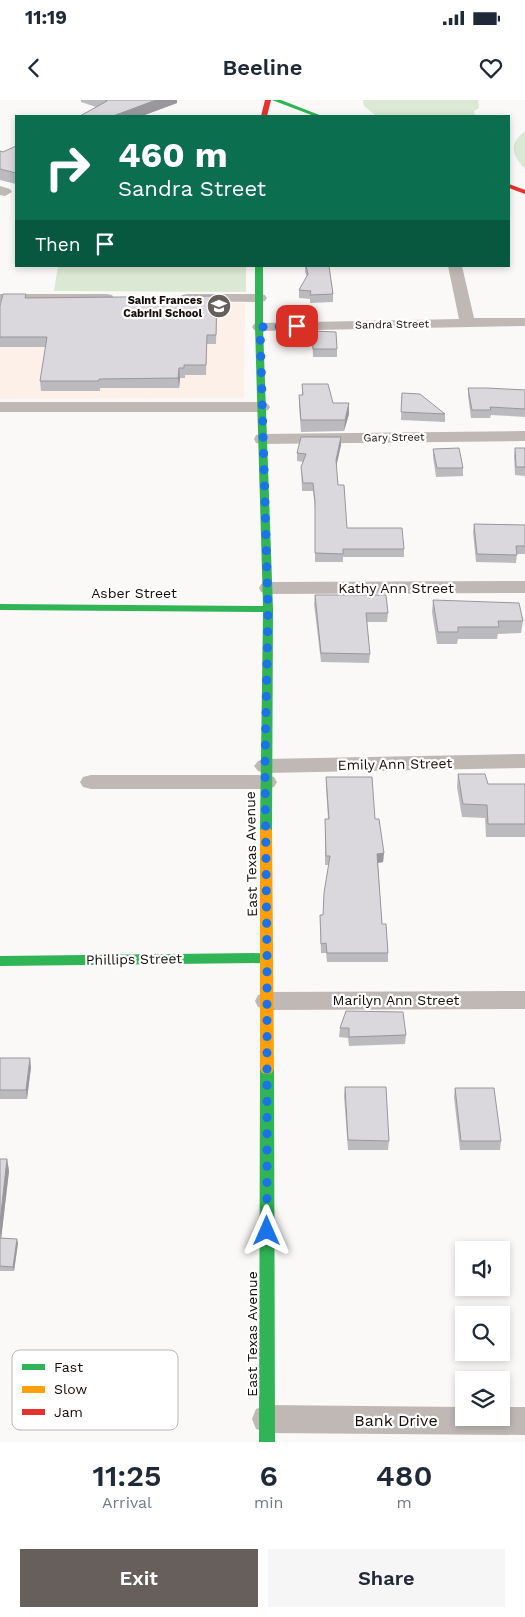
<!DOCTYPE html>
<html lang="en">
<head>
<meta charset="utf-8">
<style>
  body { margin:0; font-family:"Work Sans",sans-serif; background:#f6f6f7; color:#1f2937; height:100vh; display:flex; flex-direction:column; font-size:19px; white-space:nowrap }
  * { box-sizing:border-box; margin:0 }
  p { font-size:16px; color:#747a83 }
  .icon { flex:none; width:28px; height:28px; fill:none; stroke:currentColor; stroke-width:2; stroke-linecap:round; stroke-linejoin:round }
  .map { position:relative; height:1342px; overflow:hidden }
  .panel { display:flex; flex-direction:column; background:#fff; flex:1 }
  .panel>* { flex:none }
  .banner { position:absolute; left:15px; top:15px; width:495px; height:152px; border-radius:0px; box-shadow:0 2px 8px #0003; background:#0b6e4f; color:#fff; overflow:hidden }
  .fabs { position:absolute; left:455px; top:1141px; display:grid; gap:10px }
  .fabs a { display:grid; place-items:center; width:55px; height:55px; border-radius:0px; background:#fff; box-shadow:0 2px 8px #0003; font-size:25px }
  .pin { position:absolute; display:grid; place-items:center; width:42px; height:42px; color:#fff; margin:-21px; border-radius:10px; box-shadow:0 2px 8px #0006 }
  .me { position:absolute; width:55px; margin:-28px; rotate:0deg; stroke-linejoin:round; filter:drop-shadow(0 0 4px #0008) }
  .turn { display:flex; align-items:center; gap:18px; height:105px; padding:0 20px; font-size:22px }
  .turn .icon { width:65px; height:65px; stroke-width:2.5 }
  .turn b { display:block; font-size:35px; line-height:42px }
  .then { display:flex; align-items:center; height:48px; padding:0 20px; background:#0003; gap:10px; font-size:19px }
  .eta { display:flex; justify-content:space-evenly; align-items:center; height:85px; text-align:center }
  .eta b { font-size:30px; font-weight:600; line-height:35px }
  .cta { display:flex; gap:10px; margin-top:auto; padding:10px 20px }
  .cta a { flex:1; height:58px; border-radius:0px; background:#665f5b; color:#fff; font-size:20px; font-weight:600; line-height:58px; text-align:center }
  .cta a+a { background:#f6f6f7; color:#1f2937 }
  .status { display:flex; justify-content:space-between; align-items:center; height:35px; padding:0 25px; background:#fff; direction:ltr }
  .status svg { height:14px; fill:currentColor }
  header { display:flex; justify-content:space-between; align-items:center; height:65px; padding:0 20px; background:#fff; font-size:22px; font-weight:600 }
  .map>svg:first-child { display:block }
  .built { fill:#fdf0e9 }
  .green { fill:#dbe8d3 }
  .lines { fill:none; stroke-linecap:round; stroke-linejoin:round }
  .street { fill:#bfb8b4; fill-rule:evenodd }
  .fast { fill:#30b455; fill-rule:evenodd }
  .slow { fill:#ff9f0a; fill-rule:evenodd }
  .jam { fill:#e5322d; fill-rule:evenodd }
  .wall { fill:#bbbabe }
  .shaded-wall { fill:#99979b }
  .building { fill:#dad8dd; stroke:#99979b }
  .route { stroke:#1a73e8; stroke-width:9; stroke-dasharray:0 16.2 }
  .labels { text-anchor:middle; stroke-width:4.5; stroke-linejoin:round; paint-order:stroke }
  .far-poi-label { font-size:11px; font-weight:bold; fill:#150c07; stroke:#fff; text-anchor:end }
  .far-street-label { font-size:11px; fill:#150c07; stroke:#fff }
  .street-label { font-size:14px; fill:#150c07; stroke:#fff }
  .near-street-label { font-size:16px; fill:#150c07; stroke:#fff }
  .key { fill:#fff; stroke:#b9b6b5; stroke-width:1 }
  .key-label { font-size:14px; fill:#150c07 }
</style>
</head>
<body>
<div class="status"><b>11:19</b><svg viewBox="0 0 49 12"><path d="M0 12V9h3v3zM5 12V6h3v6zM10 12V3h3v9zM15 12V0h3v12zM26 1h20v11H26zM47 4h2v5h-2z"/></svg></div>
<header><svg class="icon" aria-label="back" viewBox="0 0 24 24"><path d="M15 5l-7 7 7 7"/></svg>Beeline<svg class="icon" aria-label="heart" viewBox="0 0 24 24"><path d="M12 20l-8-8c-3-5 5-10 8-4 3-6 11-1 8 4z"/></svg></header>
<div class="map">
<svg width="525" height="1342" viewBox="0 0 525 1342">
  <rect width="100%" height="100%" fill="#fbf9f7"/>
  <path class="built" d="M245,203l-1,95 -244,1v-95z"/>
  <path class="green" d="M363,0h115l1,8 -5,3 1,5h-99l-12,-10z
    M525,31v38c-13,-14 -17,-25 0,-38z
    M58,166h188v26l-192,-1z"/>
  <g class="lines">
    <path class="street" d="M0,86l10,3 2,3 -7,4 -5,-1z
      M448,166h14l12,52h51v8l-266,5 -5,-1 -2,-3 2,-3 5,-1 200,-4z
      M0,194h107l5,1 2,3 -2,3 -5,1h-107z
      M187,194h73l5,1 2,3 -2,3 -5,1 -78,-1 -2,-3 2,-3z
      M0,302h262l6,2 2,3 -2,3 -6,2h-262z
      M525,331v10l-263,3 -6,-1 -2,-4 2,-4 6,-1z
      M525,481v12l-257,1 -7,-2 -2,-4 2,-4 7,-2z
      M525,654v14l-260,5 -7,-2 -4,-5 4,-5 7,-2z
      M91,675h175l8,2 3,5 -3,5 -8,2h-175l-8,-2 -3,-5 3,-5z
      M525,891v18l-258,1 -9,-3 -3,-6 3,-6 9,-3z
      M267,1305l197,2v11h37v-11h24v28l-258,-2 -11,-4 -4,-10 4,-10z"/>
    <path class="fast" d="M272,0h9l41,16h-8z
      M255,166h8v61l10,282 -1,221 -6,4 -6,-4 3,-218 -263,-2v-6l263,2 -8,-279z
      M267,853l4,2 2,3 -2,3 -4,2 -267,3v-10z
      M267,964l5,1 2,4 1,373h-16l1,-373 2,-4z"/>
    <path class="slow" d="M266,726l6,4 2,239 -2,4 -5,1 -5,-1 -2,-4v-239z"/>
    <path class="jam" d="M265,0h6l-4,16h-6z
      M509,84l16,6v4l-16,-6z"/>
  </g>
  <path class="wall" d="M81,0h96v3l-35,13h-62l16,-9 -15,-5z
    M16,46v38l-16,-4v-29l3,1z
    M305,166h24l4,28v8l-23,1v-4l-11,-1v-8l8,-13 -2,-5z
    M217,196l-1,48h-9l-1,31h-21v3h-5l-1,10h-79v3h-59l-1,-10 6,-34h-46v-41l26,-8z
    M312,231l25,18v8h-24z
    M302,284l31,19h16v11l-5,17 -43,1 -2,-26v-11h3z
    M468,288l57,2v27l-34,-2 -1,3h-19l-3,-22z
    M402,293l43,21v8l-44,-2z
    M341,345l-5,20 2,20 9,43 57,21v8h-61v5h-28v-53l-2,-18h-11l-1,-24 2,-5 -6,-1v-8z
    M515,348h10v28l-10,-1 -1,-19z
    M433,349l30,19v8l-27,1 -3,-20z
    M474,424l51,1v29h-8l-1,9 -40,-1 -3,-30z
    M315,495l73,18 -1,9h-20l3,32 -1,9 -48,-1 -7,-58z
    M433,500l90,21 -2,12 -23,1 -1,5h-39l-1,5h-20l-5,-32z
    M458,674l30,10h37v53h-39l-1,-19 -23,-1 -5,-30z
    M326,677l49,42 9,34 -1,9 -5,1 4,61 6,29v9h-61l-1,-9h-5l-1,-38h3l6,-50h-4v-37l3,-9 -2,-33z
    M346,911l60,24 -1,9 -56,2 -1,-8 -9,-1 1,-9z
    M0,958l31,9 -4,32h-27z
    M345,987l44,54 -1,9h-40l-4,-54z
    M455,988l46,53 -1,9h-40l-6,-53z
    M0,1059h7l2,12 -8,67 17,5 -4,28h-14z"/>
  <path class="shaded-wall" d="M156,0h21v3l-35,13h-29z
    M179,268l1,10 -1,10 -1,-10z
    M349,303v11l-5,17 1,-11z
    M341,337v8l-5,23v-8z
    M384,753l-1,9 -6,1v-9z
    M30,958l1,9 -4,32 -1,-9z
    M7,1059l2,12 -8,69 -1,-8v-10z
    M17,1139l1,4 -4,28 -1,-4z"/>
  <path class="building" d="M105,0h51l-43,16h-33l27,-15z
    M16,46v27l-16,-4v-18l3,1z
    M306,166h23l4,28 -23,1 1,-4 -12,-1 9,-16z
    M3,194h23l-1,4 192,-2 -1,39h-9l-1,30h-22v3h-5l-1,10 -79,1v2h-59l7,-44h-47v-31z
    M312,231l24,1 1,17h-24z
    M302,284h26l5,19h16l-4,17h-44l-2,-25h4z
    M468,288h19l38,2v19l-35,-2 1,3h-19z
    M402,293l18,1 25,20 -44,-2z
    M301,337h40l-5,23 2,25h6l3,43h55l2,21h-61v5l-28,-1v-52l-2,-18h-10l-2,-16 5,-13 -9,-1z
    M459,348l4,20h-26l-4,-19z
    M515,348h10v19h-9z
    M474,424l51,1v21h-9l1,9 -40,-1z
    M315,495h71l2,18h-22l4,41 -49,-1z
    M433,500l86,3 4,18h-25l1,6h-41v5h-20z
    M458,674h27l3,10h37v40h-37l-1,-19 -24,-1z
    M326,677h46l3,42h4l5,34 -7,1 5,70h4l2,29h-61l-1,-10 -5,1 -1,-29h3l1,-22 6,-37h-4l-1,-37h4z
    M346,911l57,1 3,23 -57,2v-9h-9z
    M0,958h30l-4,32h-26z
    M345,987h41l3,54 -41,-1z
    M455,988h39l7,53h-40z
    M0,1059h7l-7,63z
    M0,1138l17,1 -4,28 -13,-1z"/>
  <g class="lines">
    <path class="route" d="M267,1131v-273l-2,-192 3,-157 -8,-282 37,-1"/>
  </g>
  <defs>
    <g id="school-disc" transform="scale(1.25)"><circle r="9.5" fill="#665f5b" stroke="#fff"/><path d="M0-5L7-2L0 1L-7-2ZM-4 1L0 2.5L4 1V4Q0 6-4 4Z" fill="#fff"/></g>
  </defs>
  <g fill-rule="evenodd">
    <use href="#school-disc" x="219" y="206"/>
  </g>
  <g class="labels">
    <g class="far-poi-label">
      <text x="202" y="204">Saint Frances<tspan x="202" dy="13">Cabrini School</tspan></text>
    </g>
    <g class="far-street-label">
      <text transform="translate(392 224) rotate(-1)" y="4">Sandra Street</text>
      <text transform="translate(394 337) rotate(-1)" y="4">Gary Street</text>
    </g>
    <g class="street-label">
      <text x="396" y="493">Kathy Ann Street</text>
      <text x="134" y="498">Asber Street</text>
      <text transform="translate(395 664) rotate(-1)" y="5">Emily Ann Street</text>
      <text transform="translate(251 754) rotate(-91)" y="5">East Texas Avenue</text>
      <text transform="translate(134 859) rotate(-1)" y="5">Phillips Street</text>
      <text x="396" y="905">Marilyn Ann Street</text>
      <text transform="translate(252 1234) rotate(-90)" y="5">East Texas Avenue</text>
    </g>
    <g class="near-street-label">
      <text x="396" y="1326">Bank Drive</text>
    </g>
  </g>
  <rect x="12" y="1250" width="166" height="80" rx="8" class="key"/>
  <rect x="22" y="1264" width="23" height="6" fill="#30b455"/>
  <rect x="22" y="1286" width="23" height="7" fill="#ff9f0a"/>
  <rect x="22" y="1309" width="23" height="6" fill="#e5322d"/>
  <g class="key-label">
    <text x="54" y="1272">Fast</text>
    <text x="54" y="1294">Slow</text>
    <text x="54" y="1317">Jam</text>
  </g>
</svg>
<div class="fabs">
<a><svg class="icon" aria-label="sound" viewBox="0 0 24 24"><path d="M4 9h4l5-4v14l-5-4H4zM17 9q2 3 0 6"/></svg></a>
<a><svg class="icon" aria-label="search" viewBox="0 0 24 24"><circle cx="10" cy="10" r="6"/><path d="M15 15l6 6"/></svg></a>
<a><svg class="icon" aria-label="layers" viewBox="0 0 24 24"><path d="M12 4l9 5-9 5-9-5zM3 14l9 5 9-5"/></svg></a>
</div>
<div class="pin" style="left:297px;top:226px;background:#d93025"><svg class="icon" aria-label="arrive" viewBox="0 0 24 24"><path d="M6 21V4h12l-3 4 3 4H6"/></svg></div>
<svg class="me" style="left:267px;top:1131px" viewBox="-20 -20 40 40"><path d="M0-17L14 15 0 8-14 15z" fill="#1a73e8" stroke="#fff" stroke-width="4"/></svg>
<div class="banner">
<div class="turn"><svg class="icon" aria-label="right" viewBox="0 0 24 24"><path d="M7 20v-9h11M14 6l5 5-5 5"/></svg><div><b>460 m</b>Sandra Street</div></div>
<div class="then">Then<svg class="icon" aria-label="arrive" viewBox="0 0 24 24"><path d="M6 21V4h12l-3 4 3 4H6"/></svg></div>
</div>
</div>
<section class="panel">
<div class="eta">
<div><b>11:25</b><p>Arrival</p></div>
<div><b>6</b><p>min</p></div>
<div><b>480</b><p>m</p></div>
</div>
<div class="cta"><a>Exit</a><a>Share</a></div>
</section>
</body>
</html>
